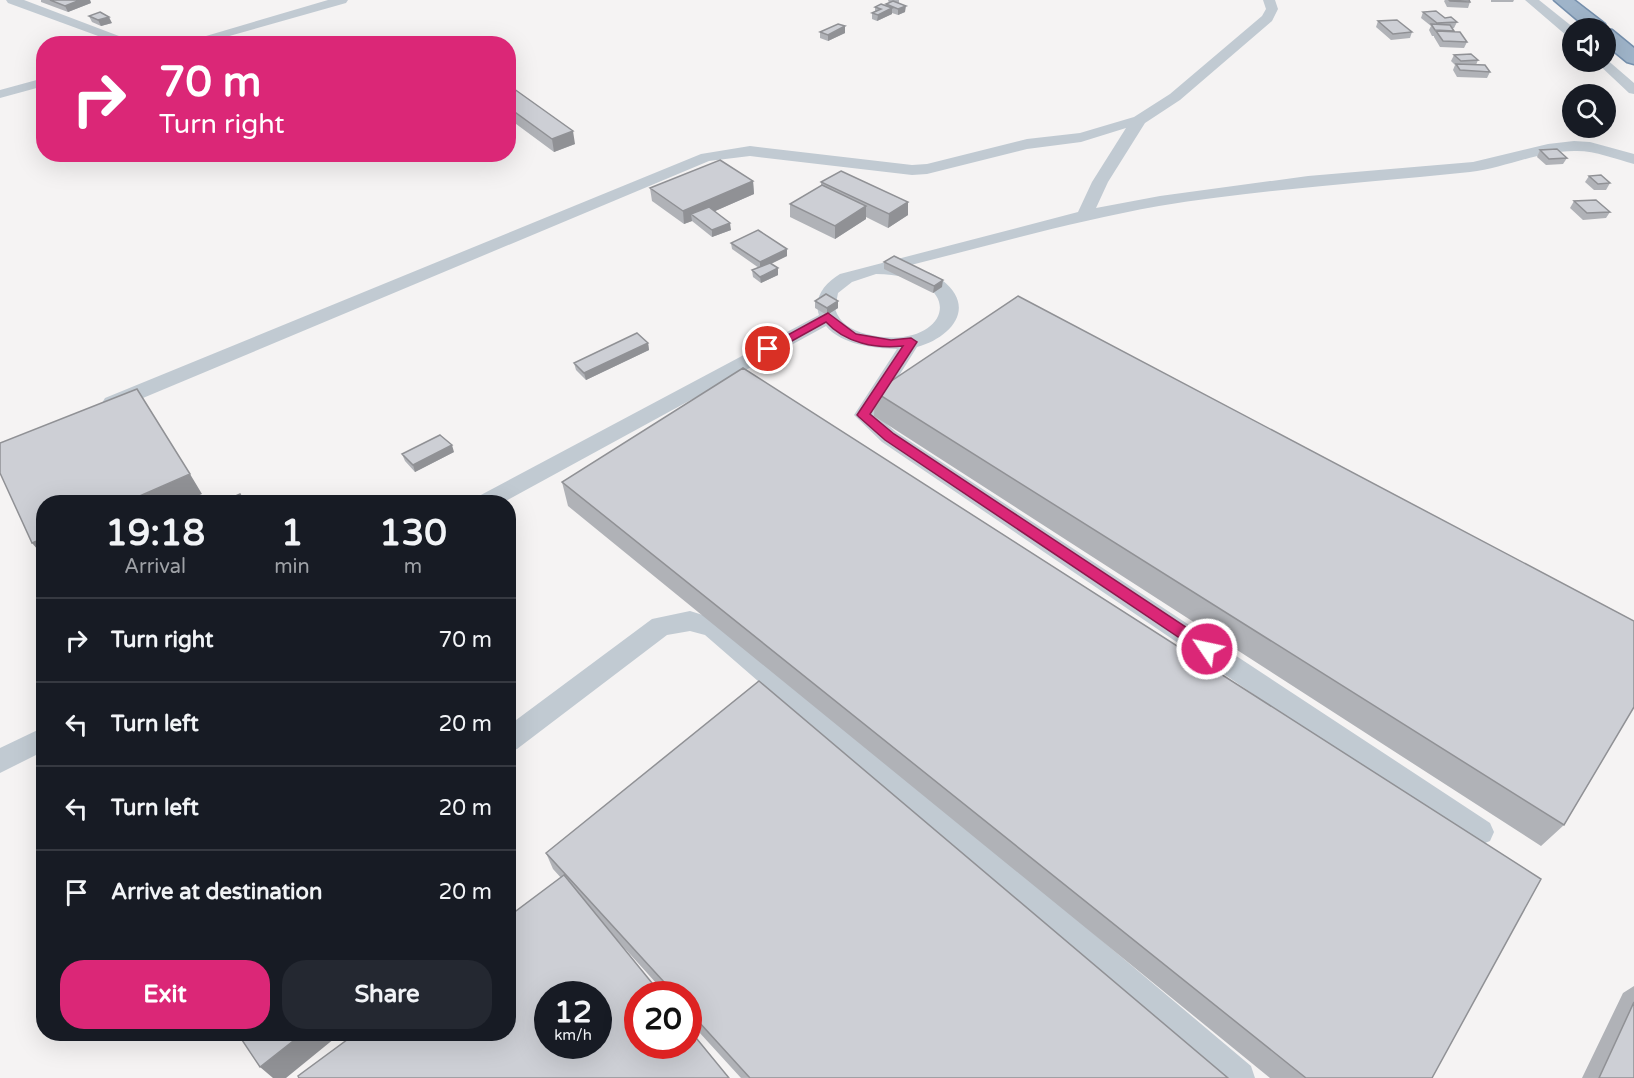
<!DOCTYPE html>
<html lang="en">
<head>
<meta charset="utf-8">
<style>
  body { margin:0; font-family:"Varela Round",sans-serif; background:#242831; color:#f1f3f6; height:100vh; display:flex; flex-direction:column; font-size:22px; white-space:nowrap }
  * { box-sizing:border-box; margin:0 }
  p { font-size:20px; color:#9ea1a6 }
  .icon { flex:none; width:33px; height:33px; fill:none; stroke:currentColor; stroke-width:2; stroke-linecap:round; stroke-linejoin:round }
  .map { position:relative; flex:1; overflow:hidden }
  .sheet { position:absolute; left:36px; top:495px; width:480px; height:546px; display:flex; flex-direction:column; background:#171b24; border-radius:24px; box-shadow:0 6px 24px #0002 }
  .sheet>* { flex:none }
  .banner { position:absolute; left:36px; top:36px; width:480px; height:126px; border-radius:24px; box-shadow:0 6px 24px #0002; background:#db2777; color:#fff; overflow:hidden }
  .tools { position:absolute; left:1562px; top:18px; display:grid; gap:12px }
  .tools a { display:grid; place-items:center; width:54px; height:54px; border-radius:50%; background:#171b24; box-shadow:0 6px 24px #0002; font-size:30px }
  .speed { position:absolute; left:534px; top:981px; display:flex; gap:12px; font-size:30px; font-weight:700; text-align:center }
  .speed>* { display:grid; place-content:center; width:78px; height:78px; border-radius:50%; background:#171b24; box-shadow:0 6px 24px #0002; line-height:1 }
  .speed small { font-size:15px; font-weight:400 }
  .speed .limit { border:9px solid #d22; background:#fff; color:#111 }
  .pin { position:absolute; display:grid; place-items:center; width:51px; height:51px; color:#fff; margin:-26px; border:3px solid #fff; border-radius:50%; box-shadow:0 2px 6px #0007 }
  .me { position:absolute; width:66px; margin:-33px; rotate:304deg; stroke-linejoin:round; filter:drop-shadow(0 0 4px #0008) }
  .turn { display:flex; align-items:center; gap:21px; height:126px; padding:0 24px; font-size:27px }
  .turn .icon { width:78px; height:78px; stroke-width:2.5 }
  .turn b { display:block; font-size:42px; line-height:51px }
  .eta { display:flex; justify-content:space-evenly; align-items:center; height:102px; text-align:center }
  .eta b { font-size:36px; font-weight:700; line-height:42px }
  .button { display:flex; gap:12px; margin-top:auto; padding:12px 24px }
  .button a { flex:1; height:69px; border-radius:24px; background:#db2777; color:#fff; font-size:24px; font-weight:700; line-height:69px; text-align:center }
  .button a+a { background:#242831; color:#f1f3f6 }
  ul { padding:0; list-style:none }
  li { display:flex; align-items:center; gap:18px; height:84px; padding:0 24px; border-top:2px solid #363941 }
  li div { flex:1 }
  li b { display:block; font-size:22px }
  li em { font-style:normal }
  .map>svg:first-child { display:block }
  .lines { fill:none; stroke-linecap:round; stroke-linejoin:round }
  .trunk-casing { stroke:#7690ad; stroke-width:3 }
  .service { fill:#c1cad2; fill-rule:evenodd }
  .trunk { fill:#9fb4c9; fill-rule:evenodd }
  .wall { fill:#b0b2b7 }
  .shaded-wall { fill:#909195 }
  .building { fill:#cdcfd5; stroke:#909195; stroke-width:1.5; fill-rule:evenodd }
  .route { fill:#db2777; stroke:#8e194d; stroke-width:1.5 }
</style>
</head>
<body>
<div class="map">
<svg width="1634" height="1078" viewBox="0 0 1634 1078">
  <rect width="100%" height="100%" fill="#f5f3f3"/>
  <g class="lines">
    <g class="trunk-casing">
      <path id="trunk" d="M1554,0h20l31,24 2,5 5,1 22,18v16l-7,-2 -22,-18v-16h-18z"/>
    </g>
    <path class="service" d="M6,0h18l116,44h-20l-112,-41z
      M328,0h20l-2,3 -145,41h-22z
      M1263,0h12l3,9 -6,12 -92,79 -35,23 -37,59 -12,26 64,-12 148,-20 165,-14 75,-18 26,-3 16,1 44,12v10c-19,-5 -38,-13 -57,-13 -37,-1 -71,17 -107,21 -104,11 -208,17 -311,34 -85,15 -168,39 -252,60 12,3 25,6 35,14 36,28 8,58 -25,67l-42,67 21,18 594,391 4,9 -4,9 -10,4 -10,-4 -588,-399 -28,-27 43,-66c-24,-1 -55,-4 -71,-23l-322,176h-28l3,-6 340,-181c-6,-18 6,-32 21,-41l238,-62 14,-30 34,-54 -45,14 -54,7 -100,25 -15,1 -162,-19 -41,5 -590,247 -7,2 -7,-2 -3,-5 3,-5 596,-244 49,-8 162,19 15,-1 100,-25 53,-6 54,-16 36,-23 92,-78 4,-7zM876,274c99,2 73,81 -10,60 -14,-4 -26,-10 -31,-25l3,-16 14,-11z
      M1525,0h14l35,28h-2v9l-5,-1z
      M1605,58l29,25v11l-5,-1 -33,-31h9z
      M44,78v8l-44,12v-8z
      M690,611l32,10 529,445 4,12h-41l-509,-443 -15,-4 -23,4 -150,114 -9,3v-26l144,-107z
      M44,727v24l-44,22v-25z"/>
    <use href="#trunk" class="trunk"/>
  </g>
  <path class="wall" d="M41,0h49l1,3 -23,9 -27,-10z
    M888,0h11v3l6,9 -7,3 -6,-2v1l-15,7 -5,-2v-6l3,-2v-4l11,-1v-2l3,-1z
    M1445,0h24l1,2 -2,6 -21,-1 -3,-6z
    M1491,0h23l-1,2h-22z
    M1423,12l34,10 -3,6h-2l2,3 -1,1 14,10 -3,6 -24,-1 -6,-10v-1h-2l-3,-6 2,-4 -10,-8z
    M89,16l23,7 -11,3 -9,-4z
    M1378,21l34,11 -2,6 -19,2 -15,-13z
    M820,32l25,1 -17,8 -8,-3z
    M1454,55l24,5 -2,5 14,7 -3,6 -30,-1 -4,-7 2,-5 -4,-4z
    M508,87l67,57 -21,8 -46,-34z
    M1540,150l27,8 -4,6 -17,1 -9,-8z
    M1589,176l21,7 -4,7h-12l-9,-8z
    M753,181l1,13 -39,17 16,19 -19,7 -20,-16 -8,3 -32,-23 -2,-13z
    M821,182l87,33 -20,13 -22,-11v2l-31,20 -45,-22v-13l31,-18z
    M1574,201l36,11 -4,6 -23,2 -13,-12z
    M731,243l56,13 -16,8 7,4v7l-17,8 -8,-6 -1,-7 7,-2 -27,-19z
    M884,262l58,25 -9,6 -49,-24z
    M815,301h23v7l-11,7 -12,-7z
    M648,343l1,7 -63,30 -10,-10 -2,-7z
    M875,392l689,433 -23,21 -667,-430z
    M454,452l-39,20 -10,-11 -3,-7z
    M562,482l870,596h-162l-702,-572z
    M546,853l682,225h-487l-53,-58v-26h-22l-113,-125z
    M1634,986v92h-52l41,-85z"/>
  <path class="shaded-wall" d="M80,0h10l1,3 -23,9 -3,-6z
    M906,6l-1,6 -7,3v-6z
    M892,8v6l-15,7 1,-6z
    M109,17l3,6 -11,3 -3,-6z
    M845,26v7l-17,8v-6z
    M573,131l2,13 -21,8 -2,-13z
    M753,181l1,13 -57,25 -6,-5 1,7 -8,3 -1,-13z
    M908,202v13l-20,13 1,-14z
    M866,206v13l-31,20v-13z
    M730,223l1,7 -19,7v-7z
    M787,249v7l-27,13v-7z
    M778,268v7l-17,8 -1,-6z
    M943,280l-1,7 -9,6 1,-7z
    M838,301v7l-11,7v-7z
    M648,343l1,7 -63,30 -2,-7z
    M452,445l2,7 -39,20 -2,-7z
    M190,474l12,20 -19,8h-57z
    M44,538v19l-12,-14z
    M508,876l7,14 -7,5z
    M302,1034h38l-54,44h-13l-13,-11z"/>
  <path class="building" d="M50,0h30l-15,6z
    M1449,0h20l1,2 -20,-1z
    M893,1l13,5 -8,3 -12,-5z
    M881,4l11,4 -14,7 -6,-2 9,-4 -6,-2z
    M1436,11l9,7 6,-1 6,5 -20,1 -14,-11z
    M100,12l9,5 -11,3 -9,-4z
    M1397,20l15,12 -19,2 -15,-13z
    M838,24l7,2 -17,9 -8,-3z
    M1431,24l19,1 4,6 -19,-1z
    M1436,31l24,1 7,10 -24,-1z
    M1471,54l7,6 -17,1 -7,-6z
    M1456,64l29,1 5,7 -30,-2z
    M510,86l63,45 -21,8 -44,-32v-20z
    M1557,149l10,9 -18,1 -9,-9z
    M720,160l33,21 -70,30 -33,-23z
    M841,171l67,31 -19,12 -68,-32z
    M1601,175l9,8 -12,1 -9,-8z
    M822,185l44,21 -31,20 -45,-22z
    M1596,200l14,12 -23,1 -13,-12z
    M709,207l21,16 -18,7 -21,-16z
    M758,230l29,19 -27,13 -29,-19z
    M894,256l49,24 -9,6 -50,-24z
    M770,263l8,5 -18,9 -8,-7z
    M826,294l12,7 -11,7 -12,-7z
    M1018,296l616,325v86l-70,118 -689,-433z
    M637,333l11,10 -64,30 -10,-10z
    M743,368l798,511 -109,199h-126l-744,-596z
    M137,389l53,85 -64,28h-82v36l-12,5 -32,-70v-30z
    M440,435l12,10 -39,20 -11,-11z
    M240,494l4,8h-22z
    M759,681l469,397h-478l-62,-68v-16h-13l-129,-141z
    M564,875l97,119h-23v52h50v-18l41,50h-430l-1,-2 57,-42h153v-117zM548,994h50v52h-50z
    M1634,1002v76h-35z
    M238,1034h64l-42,33z"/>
  <path class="route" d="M828,313l28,21 35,6 20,-2 6,4 -47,72 24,20 319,211 2,4 -2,4h-11l-317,-213 -26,-23 -2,-2 46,-69c-27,3 -58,-3 -77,-24l-54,30 -4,1 -6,-4z"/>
</svg>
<div class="tools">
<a><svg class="icon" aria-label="sound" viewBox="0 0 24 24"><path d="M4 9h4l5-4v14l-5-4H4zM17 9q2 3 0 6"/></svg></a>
<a><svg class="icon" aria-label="search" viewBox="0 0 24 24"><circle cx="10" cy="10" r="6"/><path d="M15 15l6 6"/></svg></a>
</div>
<div class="speed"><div>12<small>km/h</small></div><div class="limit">20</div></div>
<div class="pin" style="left:768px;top:349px;background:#d93025"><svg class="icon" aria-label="arrive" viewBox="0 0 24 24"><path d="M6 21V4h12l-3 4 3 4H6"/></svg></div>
<svg class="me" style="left:1207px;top:649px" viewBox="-20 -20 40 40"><circle r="17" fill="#db2777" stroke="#fff" stroke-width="3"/><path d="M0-11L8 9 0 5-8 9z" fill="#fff"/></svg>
<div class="banner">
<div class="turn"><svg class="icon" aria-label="right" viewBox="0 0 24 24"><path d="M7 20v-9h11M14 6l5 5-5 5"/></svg><div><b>70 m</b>Turn right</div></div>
</div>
<section class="sheet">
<div class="eta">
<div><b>19:18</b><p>Arrival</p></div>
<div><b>1</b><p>min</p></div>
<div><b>130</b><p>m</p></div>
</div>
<ul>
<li><svg class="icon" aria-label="right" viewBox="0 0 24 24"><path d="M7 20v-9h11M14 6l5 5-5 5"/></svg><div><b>Turn right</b></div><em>70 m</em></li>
<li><svg class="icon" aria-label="left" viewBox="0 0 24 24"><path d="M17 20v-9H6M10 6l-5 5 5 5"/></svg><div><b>Turn left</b></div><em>20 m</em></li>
<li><svg class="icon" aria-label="left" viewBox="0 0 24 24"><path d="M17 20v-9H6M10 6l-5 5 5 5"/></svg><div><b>Turn left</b></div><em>20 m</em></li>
<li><svg class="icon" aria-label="arrive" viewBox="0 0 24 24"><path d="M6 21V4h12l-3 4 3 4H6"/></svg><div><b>Arrive at destination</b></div><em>20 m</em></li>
</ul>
<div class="button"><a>Exit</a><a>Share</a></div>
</section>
</div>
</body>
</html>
